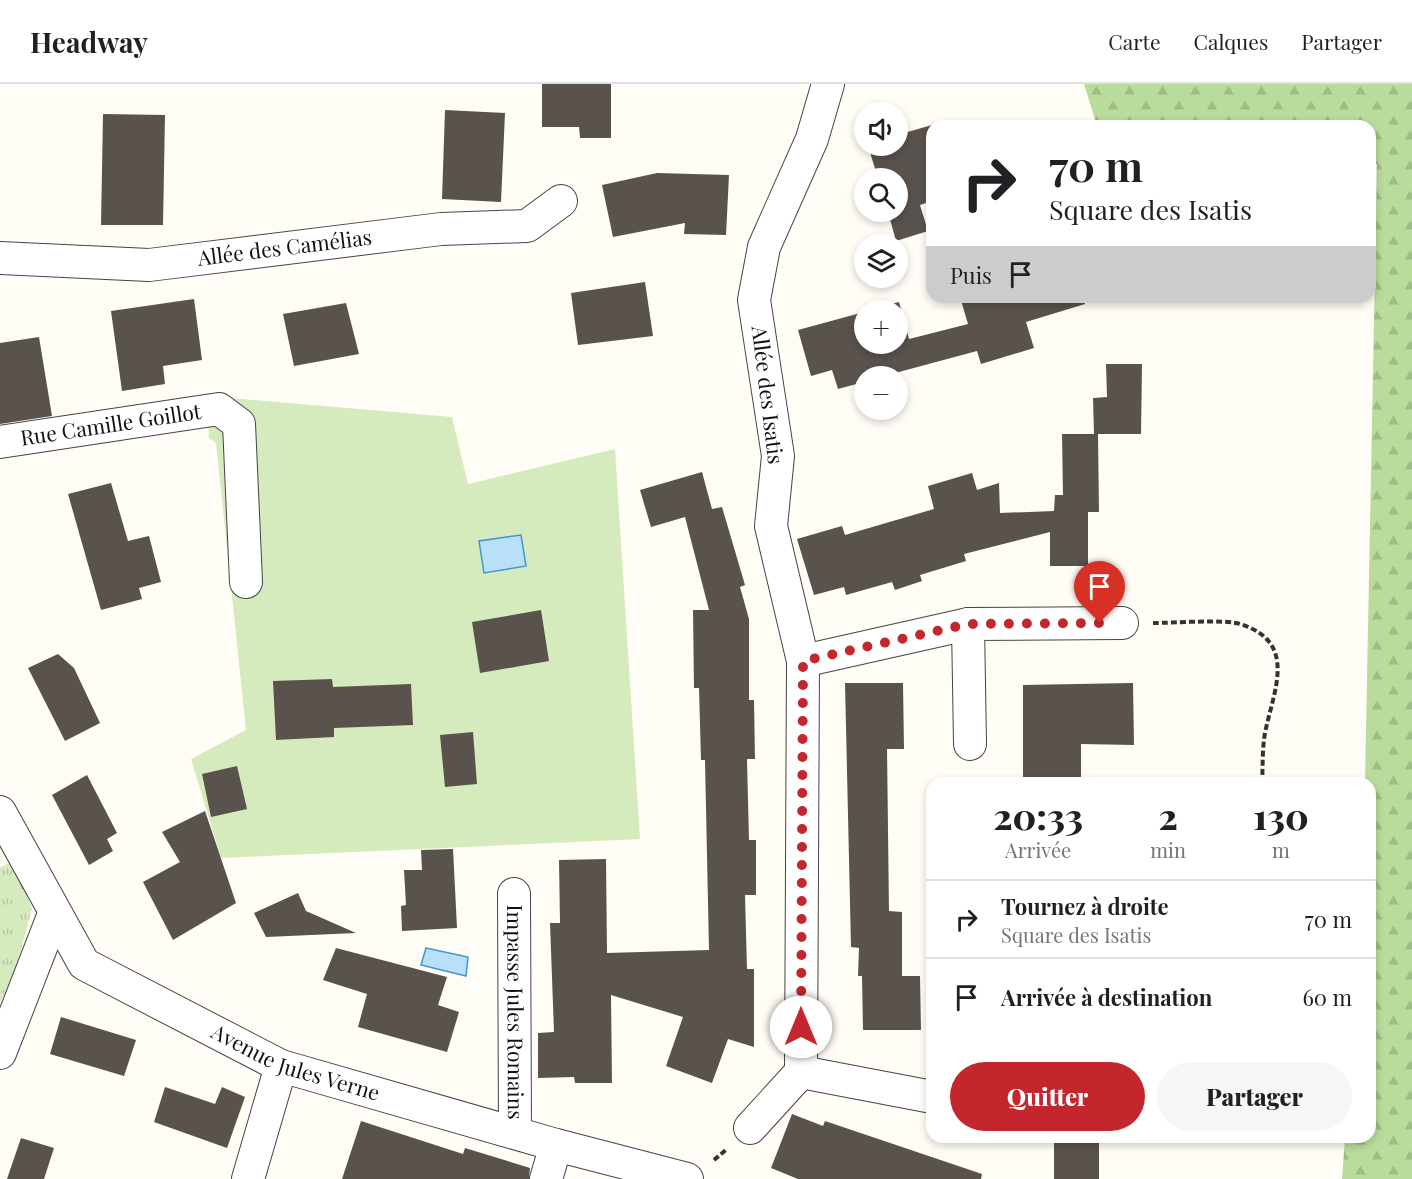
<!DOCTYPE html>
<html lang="fr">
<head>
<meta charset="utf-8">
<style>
  body { margin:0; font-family:"Playfair Display",serif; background:#f6f6f6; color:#202124; height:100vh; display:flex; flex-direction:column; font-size:22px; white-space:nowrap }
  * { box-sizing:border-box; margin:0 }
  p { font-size:20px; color:#757577 }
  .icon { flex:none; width:33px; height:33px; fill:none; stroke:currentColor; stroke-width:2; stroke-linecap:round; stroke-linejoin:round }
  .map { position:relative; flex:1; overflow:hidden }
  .panel { position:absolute; left:926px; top:693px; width:450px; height:366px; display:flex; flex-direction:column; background:#fff; border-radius:18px; box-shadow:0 3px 9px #0003 }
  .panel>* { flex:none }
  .top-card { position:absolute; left:926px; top:36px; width:450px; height:183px; border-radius:18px; box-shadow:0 3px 9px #0003; background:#fff; color:#202124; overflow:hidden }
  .tools { position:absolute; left:854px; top:18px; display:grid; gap:12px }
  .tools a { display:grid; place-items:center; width:54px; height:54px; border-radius:50%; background:#fff; box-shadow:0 3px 9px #0003; font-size:30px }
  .pin { position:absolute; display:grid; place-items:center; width:51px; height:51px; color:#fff; margin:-62px -26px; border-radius:50% 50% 50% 0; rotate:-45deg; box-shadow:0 0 6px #0007 }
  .pin .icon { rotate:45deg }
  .me { position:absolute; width:66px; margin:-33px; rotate:0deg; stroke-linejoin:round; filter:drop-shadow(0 0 4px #0008) }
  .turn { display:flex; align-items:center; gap:21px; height:126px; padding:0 24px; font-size:27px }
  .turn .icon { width:78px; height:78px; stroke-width:2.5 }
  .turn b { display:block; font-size:42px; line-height:51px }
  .then { display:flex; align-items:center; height:57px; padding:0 24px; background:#0003; gap:12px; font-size:22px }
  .eta { display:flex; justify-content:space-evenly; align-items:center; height:102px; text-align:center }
  .eta b { font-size:36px; font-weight:800; line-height:42px }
  .action { display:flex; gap:12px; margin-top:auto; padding:12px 24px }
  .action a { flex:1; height:69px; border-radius:36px; background:#c4262e; color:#fff; font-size:24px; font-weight:800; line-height:69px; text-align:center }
  .action a+a { background:#f6f6f6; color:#202124 }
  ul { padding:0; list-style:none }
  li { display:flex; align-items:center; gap:18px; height:78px; padding:0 24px; border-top:2px solid #e0e0e0 }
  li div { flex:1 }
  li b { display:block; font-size:22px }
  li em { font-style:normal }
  header { display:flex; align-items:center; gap:36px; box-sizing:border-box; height:84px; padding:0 30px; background:#fff; border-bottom:2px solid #e0e0e0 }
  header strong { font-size:28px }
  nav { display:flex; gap:33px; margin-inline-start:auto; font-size:21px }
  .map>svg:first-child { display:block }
  .grass { fill:#d5ebbd }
  .forest { fill:url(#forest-firs) }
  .park { fill:url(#park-tufts) }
  .water { fill:#b9e0f7; stroke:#3f96cf; stroke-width:1.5 }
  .building { fill:#5a524d }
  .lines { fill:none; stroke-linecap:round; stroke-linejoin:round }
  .minor-casing { stroke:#444; stroke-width:34 }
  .path { stroke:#333; stroke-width:4; stroke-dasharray:6 3; stroke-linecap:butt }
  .minor { stroke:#fff; stroke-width:32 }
  .route { stroke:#c4262e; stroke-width:10; stroke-dasharray:0 18 }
  .labels { text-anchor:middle; stroke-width:6; stroke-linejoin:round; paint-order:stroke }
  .street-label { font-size:21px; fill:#111; stroke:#fff }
</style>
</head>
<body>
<header>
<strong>Headway</strong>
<nav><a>Carte</a><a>Calques</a><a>Partager</a></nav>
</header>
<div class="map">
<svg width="1412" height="1095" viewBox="0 0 1412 1095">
  <defs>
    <pattern id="forest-firs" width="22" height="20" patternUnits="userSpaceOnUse" patternTransform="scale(1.5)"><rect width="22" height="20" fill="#b9dc9c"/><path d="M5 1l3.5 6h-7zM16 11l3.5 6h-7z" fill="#9ebc85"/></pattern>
    <pattern id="park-tufts" width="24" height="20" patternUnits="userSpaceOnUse" patternTransform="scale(1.5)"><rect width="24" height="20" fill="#d5ebbd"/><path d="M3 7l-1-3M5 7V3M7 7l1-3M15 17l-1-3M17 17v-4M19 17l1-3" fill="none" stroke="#b6c8a1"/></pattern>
  </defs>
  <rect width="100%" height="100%" fill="#fffdf5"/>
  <path class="grass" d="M207,312l245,21 16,67 147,-35 25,390 -419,19 -30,-99 55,-29 -30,-287 -7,-5z"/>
  <path class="forest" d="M1084,0h328v1095h-70l3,-42h25v-354h-5l12,-619h-7v-38h-273z"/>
  <path class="park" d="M12,778l20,46 -16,60 -16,35v-136z"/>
  <path class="water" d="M521,451l5,31 -42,7 -5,-32z
    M426,864l42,9 -2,19 -45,-11z"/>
  <path class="building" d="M542,0h69v54h-31l-1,-11h-37z
    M445,26l60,3 -4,89 -59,-3z
    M103,30l62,1 -2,110h-62z
    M932,41v76l-12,4 8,26 -32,10 -8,-29h9v-34h-19l-10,-32h29v-11z
    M657,89l72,2 -3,60 -42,-1 1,-11 -72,14 -11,-52z
    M645,198l8,54 -75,9 -7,-52z
    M960,213h124l1,7 -59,18 8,26 -53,16 -4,-13 -93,25h-20v6l-26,7 -6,-19 -21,6 -13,-46 66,-18v32h33v-34h-29l31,-8 10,37 59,-15z
    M194,215l8,61 -39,6 2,18 -43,7 -11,-80z
    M346,219l13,51 -65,12 -11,-52z
    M39,253l13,79 -52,8v-81z
    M1106,280h36l-1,70h-47l-1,-36 14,-1z
    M1062,350h36l1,78h-11v54h-38v-34l-86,22 2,7 -46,14 2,6 -27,9 -3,-8 -46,13 -2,-8 -30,8 -17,-56 45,-13 3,9 89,-26 -6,-23 44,-13 5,17 22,-7 1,30 54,-2 1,-16h8z
    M702,388l10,37 10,-2 23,78 -5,2 9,32v81h5l1,59h-8l2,81h7v55h-11l2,74h7v78l-26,-8 -16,44 -46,-17 17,-49 -72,-22 1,88h-37l-1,-6 -36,1v-45l16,-1 -4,-109h10l-1,-63 47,-1 1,94 102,-3 -4,-190h-4l-2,-72h-5l-1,-78h16l-24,-93 -34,10 -11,-37z
    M111,399l17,58 21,-5 12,46 -22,6 3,11 -41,11 -33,-116z
    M541,526l8,51 -69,12 -8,-51z
    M58,570l16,14 26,55 -35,18 -37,-73z
    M332,595l1,8 78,-3 2,41 -79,3v9l-58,3 -3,-59z
    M845,599h58l1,66h-17l2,162 13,1v64h18l1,54h-58l-1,-54h-4l1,-28 -8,-1z
    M1133,599l1,62 -53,-1v39h-58v-98z
    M473,648l4,52 -32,3 -5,-52z
    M237,682l10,43 -36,8 -9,-43z
    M87,691l30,58 -10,6 6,12 -24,14 -37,-70z
    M205,727l31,92 -63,37 -30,-58 37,-20 -18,-30z
    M453,765l4,79 -55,3 -1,-25 5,-1 -2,-35h18l-1,-20z
    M298,809l8,18 50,22 -90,4 -12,-24z
    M336,864l111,29 -9,28 21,7 -12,40 -89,-25 9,-33 -44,-14z
    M61,933l75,23 -12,36 -74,-22z
    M165,1003l50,17 7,-17 23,10 -18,51 -73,-26z
    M792,1030l31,12 2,-5 157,53 -1,5h-183l-27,-11z
    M361,1037l102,33 2,-6 65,20 -1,11h-187z
    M1054,1053h45v42h-45z
    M21,1054l33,10 -10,31h-37z"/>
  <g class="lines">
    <g class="minor-casing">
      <g id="minor">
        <path id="s1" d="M0,174l149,7 292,-36 86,-3 34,-25"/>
        <path id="s2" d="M0,358l219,-33 20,15 7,158"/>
        <path d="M968,540l2,120"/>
        <path d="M803,577l165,-37 154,-1"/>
        <path id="s3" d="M0,728l84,152 197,102 275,79 131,34"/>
        <path id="s4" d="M514,810l1,237"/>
        <path d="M0,969l54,-139"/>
        <path d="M801,988l131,25"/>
        <path d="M750,1044l51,-56 2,-411 -32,-135 7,-70 -24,-156 10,-53 48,-108 16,-55"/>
        <path d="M248,1095l33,-113"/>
        <path d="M546,1095l10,-34"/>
      </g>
    </g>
    <path class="path" d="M1153,539c19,0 72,-4 87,1 59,18 33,68 25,109 -3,16 -2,34 -3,50
      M714,1076l13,-11"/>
    <use href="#minor" class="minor"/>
  </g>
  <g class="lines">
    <path class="route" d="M801,943l2,-366 165,-37 132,-1"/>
  </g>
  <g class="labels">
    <g class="street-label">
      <text dy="7" stroke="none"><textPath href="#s1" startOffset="286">Allée des Camélias</textPath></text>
      <text transform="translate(767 311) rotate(83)" y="7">Allée des Isatis</text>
      <text dy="7" stroke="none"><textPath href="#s2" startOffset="112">Rue Camille Goillot</textPath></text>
      <text dy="7" stroke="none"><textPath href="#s4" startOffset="118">Impasse Jules Romains</textPath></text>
      <text dy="7" stroke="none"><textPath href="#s3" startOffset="408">Avenue Jules Verne</textPath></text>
    </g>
  </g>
</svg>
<div class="tools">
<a><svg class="icon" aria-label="sound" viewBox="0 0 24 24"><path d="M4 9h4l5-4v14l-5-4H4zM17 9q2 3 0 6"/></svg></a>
<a><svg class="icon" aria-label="search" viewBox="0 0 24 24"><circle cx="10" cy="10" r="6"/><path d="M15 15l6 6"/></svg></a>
<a><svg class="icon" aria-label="layers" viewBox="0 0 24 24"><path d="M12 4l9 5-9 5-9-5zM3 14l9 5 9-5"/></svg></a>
<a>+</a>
<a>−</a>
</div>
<div class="pin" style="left:1100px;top:539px;background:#d93025"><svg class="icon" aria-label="arrive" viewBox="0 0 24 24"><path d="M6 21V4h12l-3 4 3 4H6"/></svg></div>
<svg class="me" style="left:801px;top:943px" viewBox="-20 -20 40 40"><circle r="19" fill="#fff"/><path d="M0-13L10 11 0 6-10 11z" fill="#c4262e"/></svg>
<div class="top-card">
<div class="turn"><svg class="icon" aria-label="right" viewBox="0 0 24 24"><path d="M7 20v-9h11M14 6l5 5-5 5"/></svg><div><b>70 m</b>Square des Isatis</div></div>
<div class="then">Puis<svg class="icon" aria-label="arrive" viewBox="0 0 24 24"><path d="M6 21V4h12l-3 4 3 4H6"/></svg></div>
</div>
<section class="panel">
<div class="eta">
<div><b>20:33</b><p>Arrivée</p></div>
<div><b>2</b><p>min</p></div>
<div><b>130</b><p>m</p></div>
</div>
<ul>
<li><svg class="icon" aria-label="right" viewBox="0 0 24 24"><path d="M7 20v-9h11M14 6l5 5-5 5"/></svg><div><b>Tournez à droite</b><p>Square des Isatis</p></div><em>70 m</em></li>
<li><svg class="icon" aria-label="arrive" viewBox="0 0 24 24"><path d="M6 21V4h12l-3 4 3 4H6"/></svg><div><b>Arrivée à destination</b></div><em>60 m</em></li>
</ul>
<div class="action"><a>Quitter</a><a>Partager</a></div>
</section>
</div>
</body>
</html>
